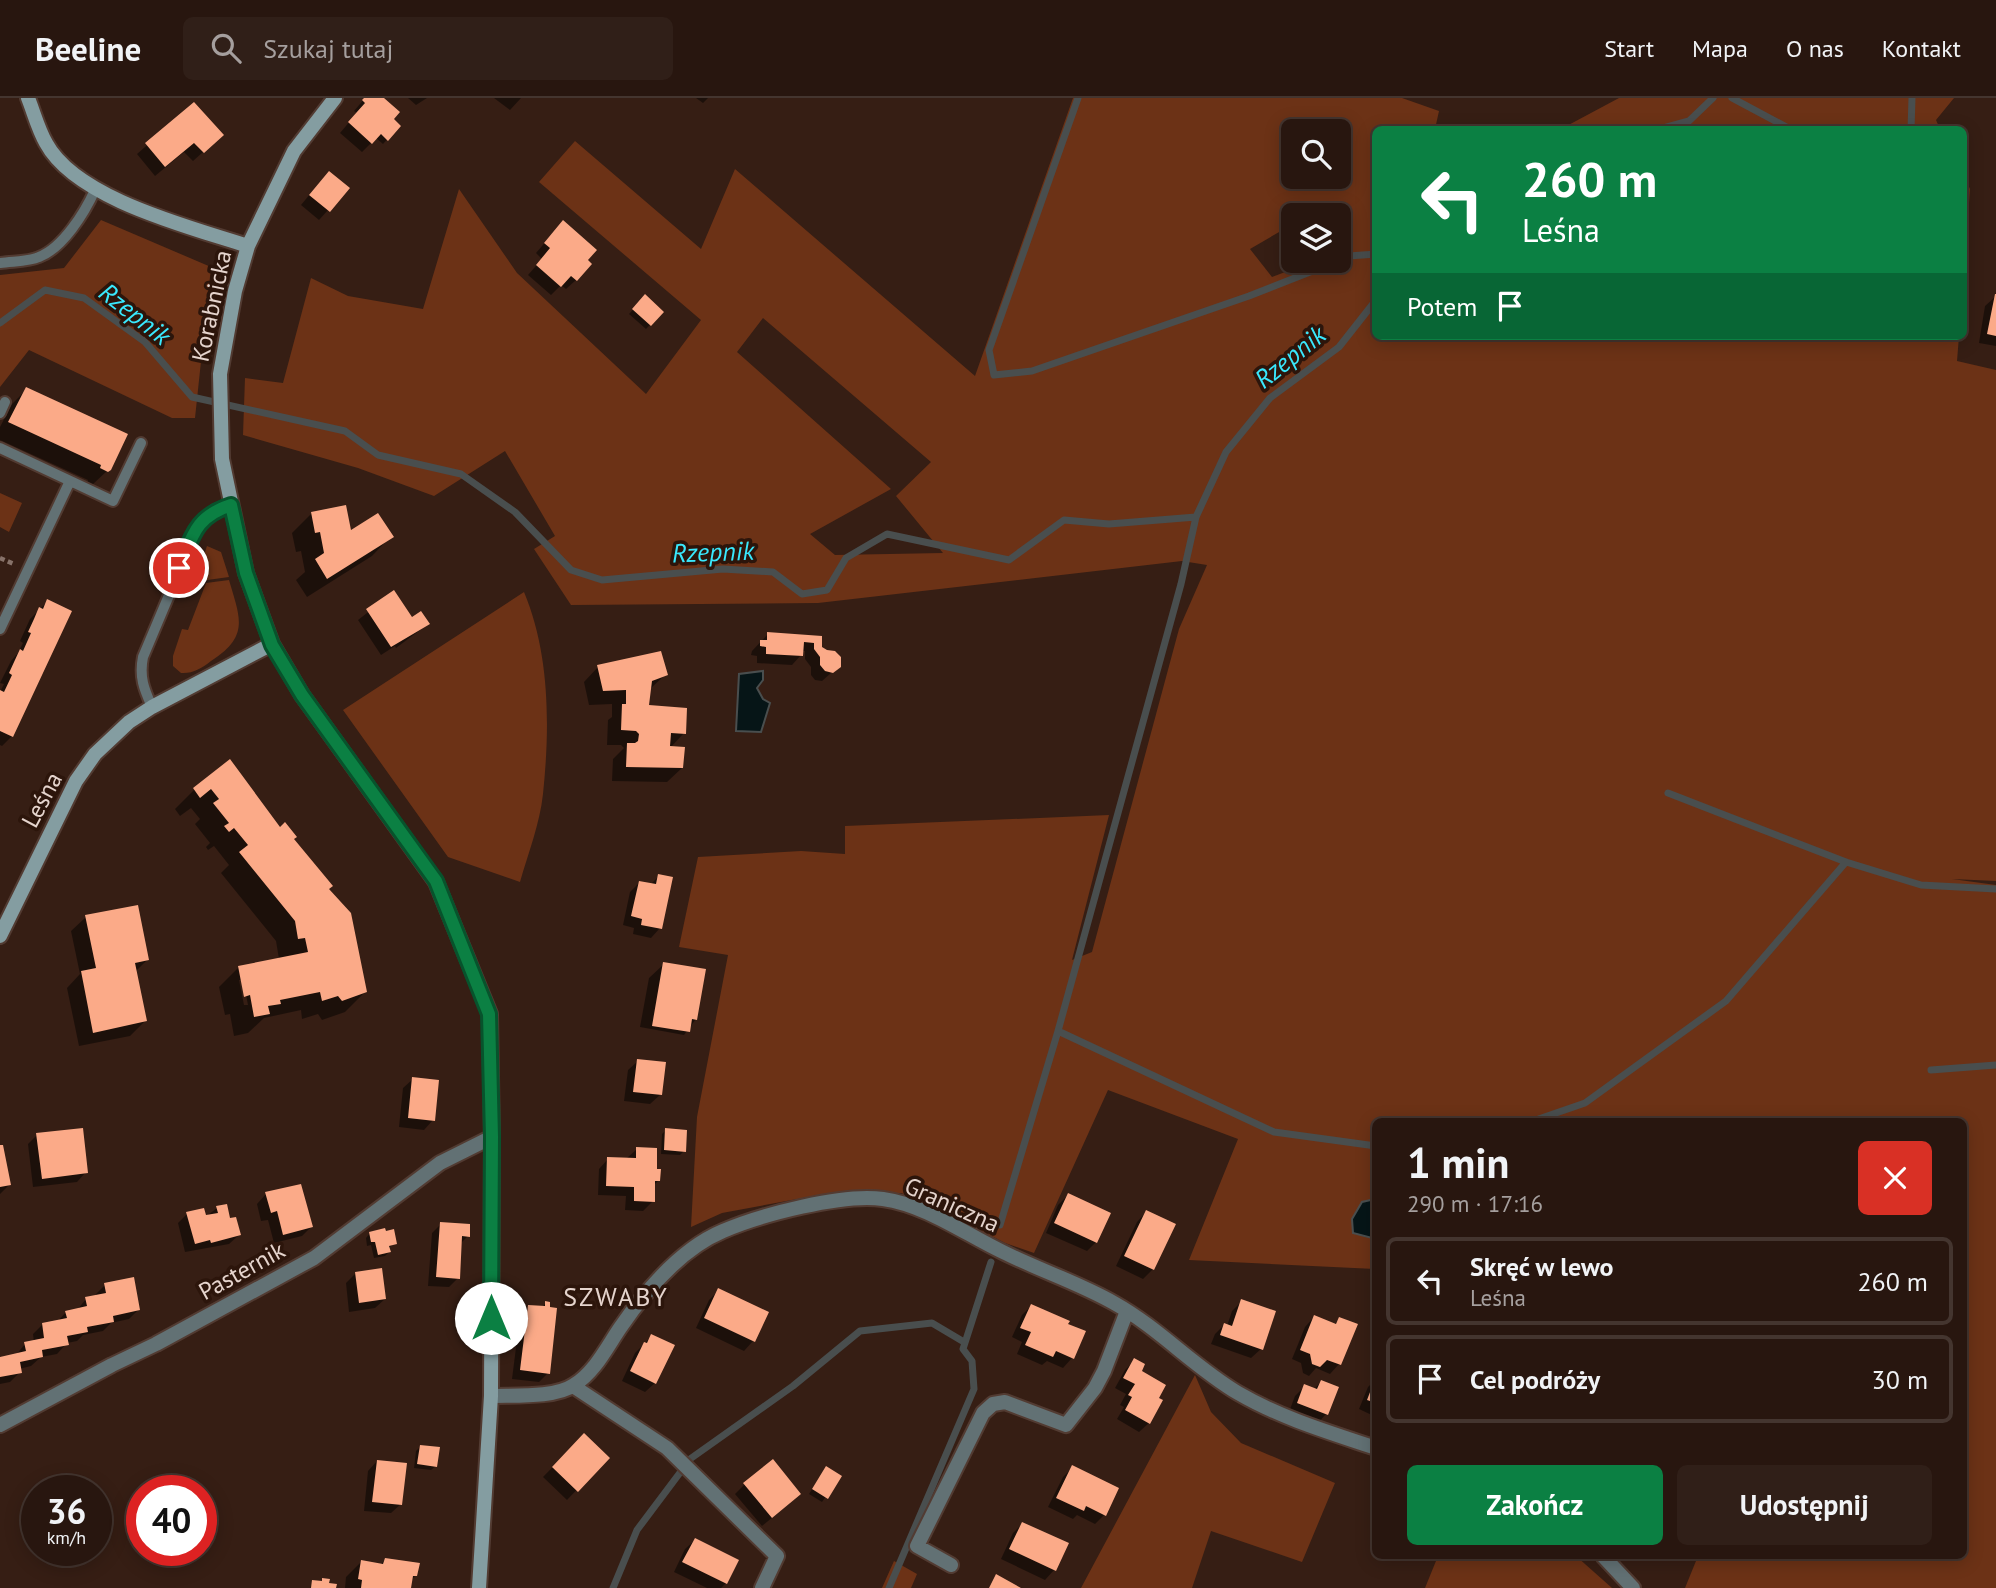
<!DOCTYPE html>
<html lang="pl">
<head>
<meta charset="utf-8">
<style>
  body { margin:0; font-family:"PT Sans",sans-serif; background:#301f18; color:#f1f3f6; height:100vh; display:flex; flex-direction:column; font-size:26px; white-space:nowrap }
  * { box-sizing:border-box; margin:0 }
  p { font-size:23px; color:#a59f9e }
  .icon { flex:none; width:38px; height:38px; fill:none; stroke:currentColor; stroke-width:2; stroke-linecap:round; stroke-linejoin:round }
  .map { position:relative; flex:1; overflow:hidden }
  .sheet { position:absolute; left:1372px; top:1020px; width:595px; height:441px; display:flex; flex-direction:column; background:#28160f; border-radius:10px; box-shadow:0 4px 18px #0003,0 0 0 2px #44352f }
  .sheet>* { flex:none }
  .top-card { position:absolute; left:1372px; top:28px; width:595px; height:214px; border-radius:10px; box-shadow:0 4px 18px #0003,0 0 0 2px #44352f; background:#0b8043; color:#fff; overflow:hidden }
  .controls { position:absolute; left:1281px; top:21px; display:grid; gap:14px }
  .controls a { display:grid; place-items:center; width:70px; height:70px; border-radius:10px; background:#28160f; box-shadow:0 4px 18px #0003,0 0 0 2px #44352f; font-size:35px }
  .speed { position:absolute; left:21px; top:1377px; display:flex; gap:14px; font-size:35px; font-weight:700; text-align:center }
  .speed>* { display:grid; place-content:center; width:91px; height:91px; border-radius:50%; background:#28160f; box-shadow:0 4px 18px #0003,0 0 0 2px #44352f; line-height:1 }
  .speed small { font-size:18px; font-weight:400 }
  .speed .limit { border:10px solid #d22; background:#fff; color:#111 }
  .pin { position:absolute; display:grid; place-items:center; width:60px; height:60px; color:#fff; margin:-30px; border:4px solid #fff; border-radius:50%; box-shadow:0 2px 7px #0007 }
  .me { position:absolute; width:77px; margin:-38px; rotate:0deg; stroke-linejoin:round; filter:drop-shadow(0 0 5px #0008) }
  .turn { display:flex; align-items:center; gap:24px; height:147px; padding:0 35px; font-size:32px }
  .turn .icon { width:91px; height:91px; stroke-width:2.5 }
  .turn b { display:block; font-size:49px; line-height:60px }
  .then { display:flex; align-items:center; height:66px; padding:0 35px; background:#0003; gap:14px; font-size:26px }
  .round { display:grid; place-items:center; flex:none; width:74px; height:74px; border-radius:10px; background:#301f18 }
  .headline { display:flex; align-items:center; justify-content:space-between; height:119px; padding:0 35px }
  h1 { font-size:42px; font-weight:600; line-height:52px }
  .action { display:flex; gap:14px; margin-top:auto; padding:14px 35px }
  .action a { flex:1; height:80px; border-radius:10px; background:#0b8043; color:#fff; font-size:28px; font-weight:600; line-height:80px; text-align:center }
  .action a+a { background:#301f18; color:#f1f3f6 }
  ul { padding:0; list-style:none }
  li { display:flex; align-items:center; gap:21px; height:88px; margin:0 14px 10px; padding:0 21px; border:4px solid #44352f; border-radius:10px }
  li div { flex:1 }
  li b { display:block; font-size:26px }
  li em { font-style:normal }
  header { display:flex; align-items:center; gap:42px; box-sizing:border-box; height:98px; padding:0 35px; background:#28160f; border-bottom:2px solid #44352f }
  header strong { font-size:33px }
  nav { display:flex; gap:38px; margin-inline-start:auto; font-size:24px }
  .search { width:490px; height:63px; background:#301f18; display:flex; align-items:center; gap:18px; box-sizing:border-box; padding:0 24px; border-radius:10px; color:#a59f9e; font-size:26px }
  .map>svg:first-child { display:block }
  .green { fill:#6c3216; fill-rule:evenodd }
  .water { fill:#061517; stroke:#494e4e; stroke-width:2 }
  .shadow { fill:#0007; fill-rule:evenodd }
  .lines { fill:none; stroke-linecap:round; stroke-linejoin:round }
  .stream { stroke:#494e4e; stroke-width:7 }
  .building { fill:#fbaa88 }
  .lane-casing { stroke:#523b32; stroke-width:14 }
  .street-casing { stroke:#523b32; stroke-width:18 }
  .secondary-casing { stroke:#523b32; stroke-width:18 }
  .path { stroke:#877269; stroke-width:4.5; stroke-dasharray:5 3.5; stroke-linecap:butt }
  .lane { stroke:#627174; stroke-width:10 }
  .street { stroke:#627174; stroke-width:14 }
  .secondary { stroke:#849da1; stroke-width:14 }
  .route-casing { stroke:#07532c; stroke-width:18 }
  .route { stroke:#0b8043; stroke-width:12 }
  .labels { text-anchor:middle; stroke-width:7; stroke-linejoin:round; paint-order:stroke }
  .street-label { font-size:24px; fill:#e5d4cd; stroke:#2c150b }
  .water-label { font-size:26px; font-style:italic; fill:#39e8fd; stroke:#2c150b }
  .neighbourhood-label { font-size:26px; letter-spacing:2px; fill:#e5d4cd; stroke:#2c150b }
</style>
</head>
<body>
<header>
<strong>Beeline</strong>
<div class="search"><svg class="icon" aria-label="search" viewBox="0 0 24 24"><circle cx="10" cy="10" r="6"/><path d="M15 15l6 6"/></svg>Szukaj tutaj</div>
<nav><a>Start</a><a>Mapa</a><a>O nas</a><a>Kontakt</a></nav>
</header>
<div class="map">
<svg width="1996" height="1490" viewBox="0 0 1996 1490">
  <rect width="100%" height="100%" fill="#361e14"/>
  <path class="green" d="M1073,0h329l37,13 -4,18 -59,1v206h583l-2,25 39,9v511l-44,-2 44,6v703h-311l13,-32h266v-434h-588l-1,147 -186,-9 49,-121 -130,-49 -74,163 -29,-10 -78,-40 -26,-10h-71l-108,20 -31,14 6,-110 31,-162 -49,-8 19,-90 103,-6 44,3v-28l264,-11 -37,145 20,-8 87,-323 28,-64 -25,-4 -364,42 -247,2 -37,-56 21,-13 -50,-85 -71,45 -76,-28 -115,-33 2,-57 38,5 28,-105 37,18 75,13 36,-120 58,84 129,121 55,-74 -162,-138 36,-41 126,108 34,-80 240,207zM1293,33h46v46h-46zM1350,116l-7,35 -4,2v10h-25l-42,16 -22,-28 43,-25v-9zM763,220l168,144 -35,34 47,57 -108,2 -25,-21 81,-45 -154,-137z
    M1619,0h335l-18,22 4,9h-379z
    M1964,78l6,13 -6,86z
    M101,122l110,47 -16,151h-23l-143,-68 -29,37v-112l64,-7z
    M0,395l22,10 -13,29 -9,-5z
    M207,448l14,6 8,25 -29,4 4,-26z
    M229,482c11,38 21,56 -18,81 -9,7 -19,13 -30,12l-8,-7v-10l9,-27 6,1 18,-47z
    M524,494c26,62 26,135 19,202 -3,29 -15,60 -23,88l-72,-25 -105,-147z
    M1195,1277l16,37 30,31 94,40 -33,79 -91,-31 -19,57h-111z
    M1438,1458h138l36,32h-187z
    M894,1463l23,13 -6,14h-29z"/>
  <path class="water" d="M763,573v9l-6,8 6,11 7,4 -9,29 -25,-1 3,-57z
    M1375,1101v37l-3,2 -19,-5 -1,-14 10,-17z"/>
  <path class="shadow" d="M365,0h17l4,28h13l-16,18 -7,-6 -14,14 -22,-19 17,-20 -3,-2z
    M408,0h19l-11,7z
    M494,0h27l-11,12z
    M696,0h12l-5,5z
    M193,7l19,39 -19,17 -9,-9 -29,24 -18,-22z
    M320,84l28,6 -29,32 -18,-15z
    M554,134l31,28 -9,20 -10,9 -5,-4 -10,10 -23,-20 14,-16 -6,-6z
    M645,199l17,15 -16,17 -17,-15z
    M1995,199h1v49l-17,-3 6,-37z
    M27,291l80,82 -15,14 -5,-2 1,-3 -88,-40v-13l12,-23z
    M312,415l38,20 41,3 -19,20 -65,41 -11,-17 9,-8 -4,-21 -5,1 -4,-19z
    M394,494l18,27 16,5 -32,24 -1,-2 -14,9 -23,-35z
    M47,504l22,10 -57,124 -10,10 -2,-1v-53l4,-8 -4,-1 11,-22 7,-8 5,-10 -3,-2 10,-22z
    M768,536l53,3 -1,10 19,19 -17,15 -7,-1 -4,-5v-8l-6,-8v-8h-4v4l-9,10 -35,-2v-7l-6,-1 1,-4z
    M598,569l68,7 -17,16 -2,16 37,27 -14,15 12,20 -15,14 -55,-1 1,-22 11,-11 -3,-3h-14l1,-25 4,-3v-13l-23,1 -5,-23z
    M229,664l50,67 13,11 35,50 38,102 -20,20 -23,8 -4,-6 -16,5 -1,-9 -37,8 -16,15 -14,3 -4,-22 -5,1 -6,-28 20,-20 40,-8 -3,-18 -55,-68 8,-8 -15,-19 -6,4 -2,-3 4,-4 -15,-19 5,-5 -9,-11 -11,8 -5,-7 19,-19zM239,882h4l5,25h-4z
    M659,778l1,52 -9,10 -18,-4 1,-6 -11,-3 7,-33 9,-9 11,2z
    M86,819l61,43 -12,12 10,49 -15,15 -51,10 -12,-58 13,-14 -9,-43z
    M664,866l32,55 -12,16 -44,-8 9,-49z
    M638,963l22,34 -10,9 -26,-3 4,-31z
    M413,981l20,41 -9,10 -25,-3 4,-39z
    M666,1032l18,21 -4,4 -19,-1 1,-20z
    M37,1037l49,37 -9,10 -44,5 -5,-43z
    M0,1049l9,38 -9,9z
    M637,1051l18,22 4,9 -5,5 -1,16 -10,10 -18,-1 1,-14 -28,-1 1,-26 9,-10 19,-1z
    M266,1096l45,33 -9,9 -28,7 -6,-23 -7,1 -4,-17z
    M1068,1097l28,47 -9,9 -41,-18 12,-28z
    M217,1110l12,12 10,15 -10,9 -44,8 -7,-29 9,-9 17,4z
    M1146,1114l7,57 -10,10 -27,-13 21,-44z
    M441,1126l27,12 -8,8 -2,34 -9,9 -21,-1 4,-53z
    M370,1135l25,10 -7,5 1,4 -4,4 -11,2 -3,-13 -4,1 -1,-8z
    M355,1176l30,25 -10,9 -26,4 -3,-29z
    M105,1187l33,25 -9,9 -18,4 -8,8 -20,4 -6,6 -10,2 -10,11 -16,3 -10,9 -12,3 1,3 -10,10 -10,2v-26l16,-3 9,-11 9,-2 -1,-8 9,-9 15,-3 9,-10 11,-2 9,-11 10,-2v-3z
    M718,1193l35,50 -9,10 -48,-23 13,-28z
    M1242,1203l19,48 -10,9 -40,-14 4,-10 9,-9 3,1 5,-15z
    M546,1205l2,70 -9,9 -27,-3 8,-63 9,-10 12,2z
    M1031,1208l41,52 -9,10 -16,-7 -5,4 -25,-11 5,-12 -10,-5 10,-22z
    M1314,1219l20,8 6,-6 -1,45 -9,10 -14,-6 -7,8 -6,-3 -2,-10 -9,-4 13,-32z
    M652,1238l3,47 -10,9 -23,-11 13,-28z
    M1135,1262l4,12 10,51 -10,9 -22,-13 7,-12 -4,-2 6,-11 -11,-6 10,-18z
    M1376,1281v38l-17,-8 9,-22z
    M1321,1284l5,32 -9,10 -28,-12 6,-16 10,-10 8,4z
    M584,1337l23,23 -40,42 -24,-23z
    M420,1349l16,19 -5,4 -17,-2 2,-17z
    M377,1363l24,43 -10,9 -27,-2 4,-40z
    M1073,1369l31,48 -9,9 -18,-9 -4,4 -25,-12 15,-30z
    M826,1370l14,8 -18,26 -13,-8z
    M745,1386l45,19 -28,23 -27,-32z
    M1022,1426l32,46 -9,10 -44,-21 12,-26z
    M695,1442l31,43 -5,5h-14l-33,-16 11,-23z
    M385,1462l31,15 -6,6 -1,7h-64l1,-11 15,-15 19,3z"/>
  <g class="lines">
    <path class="stream" d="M1078,0l-89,252 5,25 38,-4 217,-75 89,-35
      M1732,0l60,32
      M1656,32l33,-9 24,-23
      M1911,32l1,-32
      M1339,162l10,-4 27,-2
      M0,225l45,-33 39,8 61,44 47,55 153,34 33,24 83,19 54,38 56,58 31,10 121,-11 50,3 29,22 25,-4 19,-32 41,-24 122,26 55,-40 45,4 87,-7 30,-65 44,-54 69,-51 37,-47
      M1668,695l178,69 75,23 75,4
      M1058,933l216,101 102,14
      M1931,972l65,-5
      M1530,1024l55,-19 141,-102 120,-139
      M1000,1127l58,-194 123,-447 15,-67
      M690,1361l103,-73 67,-55 72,-8 32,19
      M613,1490l24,-58 45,-60
      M889,1490l85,-199 -2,-28 -9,-12 28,-87"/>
  </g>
  <path class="building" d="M364,0h20l16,14 -6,7 7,7 -13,15 -7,-7 -9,10 -24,-22 17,-19 -3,-3z
    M194,4l30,33 -20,18 -10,-10 -29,24 -20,-24z
    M329,73l21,17 -20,24 -21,-17z
    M563,122l34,30 -9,10 4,4 -15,17 -6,-5 -10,11 -25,-22 14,-17 -6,-5z
    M645,196l19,18 -13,14 -19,-17z
    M1995,196h1v42l-9,-2z
    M26,289l102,47 -17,36 -3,2 -8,-4 1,-3 -93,-43z
    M346,407l5,25 27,-17 16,24 -67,42 -12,-20 9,-6 -4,-21 -5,1 -4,-21z
    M394,492l18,27 9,-6 9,13 -39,23 -25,-38z
    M47,501l25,12 -59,126 -13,-6v-41l4,2 8,-17 -3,-2 11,-24 3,2 8,-18 -3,-1 6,-13 5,-12 4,2z
    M767,534l55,4v11l5,3 8,1 6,6v10l-8,6 -8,-2 -5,-6v-8l-6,-8v-6l-10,-1 -1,14 -37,-2v-7l-6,-1v-6h7z
    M661,553l7,24 -16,6 -3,24 38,3 -1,26 -15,-1 -1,13 15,1 -2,21 -57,-1 1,-24h8l3,-2 1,-7 -3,-3 -15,-1 1,-26h4v-14l-23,1 -6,-26z
    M230,661l50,68 5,-5 12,15 -3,2 39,47 -4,3 22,24 16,79 -25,9 -4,-5 -16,5 -2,-9 -40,8 1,4 -13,2 2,8 -16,3 -4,-22 -6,2 -6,-31 70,-14 -3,-14 -7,1 -3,-18 -56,-69 9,-7 -14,-17 -5,4 -5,-6 5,-3 -16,-20 6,-4 -8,-10 -11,9 -7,-10z
    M658,776l15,3 -11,52 -21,-4 1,-6 -11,-3 8,-35 17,3z
    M138,807l11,55 -14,3 12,58 -54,12 -12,-62 15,-3 -11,-53z
    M663,864l43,7 -9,51 -5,-1 -2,13 -38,-6z
    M637,961l29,3 -4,33 -29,-3z
    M412,979l27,3 -4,41 -27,-3z
    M83,1030l5,45 -46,6 -6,-46z
    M665,1030l22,2 -1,22 -22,-2z
    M0,1047h3l8,40 -11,2z
    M636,1049l21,1v21h4l-1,12h-5v21l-21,-1v-14l-28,-1 1,-29 29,1z
    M301,1086l12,43 -30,8 -6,-24 -6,2 -6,-21z
    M1068,1095l43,20 -14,30 -43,-20z
    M227,1106l3,14 6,-1 5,18 -30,8 -1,-3 -15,4 -9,-32 18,-4 2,7 12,-2 -2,-7z
    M1146,1112l30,14 -22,46 -30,-14z
    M440,1124l30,2v13l-8,-1 -2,43 -24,-2z
    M385,1130l1,3 8,-2 3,15 -8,2 2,6 -13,3 -3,-13h-4l-2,-10z
    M382,1170l4,31 -27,4 -4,-31z
    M134,1179l6,33 -27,6 1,6 -27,5 1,5 -21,4 2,9 -27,5 1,7 -23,5 2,11 -22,4v-20l26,-6 -2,-9 20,-4 -2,-15 25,-5 -2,-7 22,-5 -2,-9 21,-4 -2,-10z
    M718,1190l51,24 -14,30 -51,-24z
    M1241,1201l35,12 -13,39 -43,-15 4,-12 8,3z
    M545,1203l5,1v5l7,1 -7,66 -30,-4 8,-65 17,1z
    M1031,1206l39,17 -2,3 18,7 -12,28 -18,-8 -3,6 -28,-12 6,-13 -11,-4z
    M1314,1217l22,9 3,-7 19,7 -17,41 -14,-5 -7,7 -8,-3 -2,-10 -10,-4z
    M651,1236l24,11 -19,39 -26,-13 14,-29 3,1z
    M1134,1260l11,6 -3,7 24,14 -7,13 4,2 -13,24 -25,-14 7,-13 -4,-2 7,-11 -12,-6z
    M1375,1281h1v24l-9,-3z
    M1321,1282l18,7 -11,28 -31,-12 7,-19 13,5z
    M584,1335l26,25 -32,34 -26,-25z
    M420,1347l20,2 -3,20 -20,-3z
    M773,1361l28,35 -29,24 -29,-35z
    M377,1362l30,3 -5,42 -30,-3z
    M1072,1367l47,23 -13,28 -20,-10 -2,5 -28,-13z
    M826,1368l16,10 -14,23 -16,-10z
    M1022,1424l47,21 -13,28 -47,-22z
    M695,1440l44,22 -12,24 -45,-22z
    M385,1460l35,5 -3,13h-4l-2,12h-50l1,-8 -4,-1 3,-19 22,4z
    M996,1476l25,14h-32z
    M322,1480l8,1 -1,4 8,1 -1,4h-25l1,-8 10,1z"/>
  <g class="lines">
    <g class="lane-casing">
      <path id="lane" d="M0,165c12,-2 28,-1 39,-6 24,-9 46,-45 56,-67
        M0,315l5,-11
        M0,350l113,53 28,-58
        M0,531l70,-148
        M152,609c-8,-18 -13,-30 -9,-50l56,-133 16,-14 16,-5"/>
    </g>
    <g class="street-casing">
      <path id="street" d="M573,1288l94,62 110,108 -15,32
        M491,1298c23,-1 64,2 83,-11 21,-13 33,-38 46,-57 26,-38 60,-79 103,-97 37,-16 120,-38 160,-32 43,6 82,35 120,53 36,18 76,31 111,51 45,25 80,64 124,90 43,25 90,39 138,55
        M0,1327l112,-60 44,-21 158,-86 126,-95 52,-26
        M1603,1458l30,32
        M951,1467l-34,-19 66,-133 10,-9 12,-2 61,23 29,-37 9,-17 23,-60"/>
    </g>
    <g class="secondary-casing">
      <path id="secondary" d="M28,0c6,15 10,31 18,45 30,56 144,84 202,103
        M335,0l-41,53 -46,95 -13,45 -15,83 2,85 24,114 26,71 30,51 134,187 54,132 2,123 -1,259 -12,192
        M0,838l76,-155 19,-27 34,-32 23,-15 120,-63"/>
    </g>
    <path class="path" d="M0,460l14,6"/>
    <use href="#lane" class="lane"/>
    <use href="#street" class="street"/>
    <use href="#secondary" class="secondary"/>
  </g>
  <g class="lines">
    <g class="route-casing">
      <path id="route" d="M179,470c14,-33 16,-51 52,-63l15,68 26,72 30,50 134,186 53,133 3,123 -1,181"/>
    </g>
    <use href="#route" class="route"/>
  </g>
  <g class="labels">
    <g class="street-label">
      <text transform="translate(212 208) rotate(-78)" y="8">Korabnicka</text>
      <text transform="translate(42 702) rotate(-62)" y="8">Leśna</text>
      <text transform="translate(952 1107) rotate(24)" y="8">Graniczna</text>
      <text transform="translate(242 1173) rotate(-29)" y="8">Pasternik</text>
    </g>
    <g class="water-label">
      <text transform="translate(135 216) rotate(38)" y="9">Rzepnik</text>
      <text transform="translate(1290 259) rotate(-39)" y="9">Rzepnik</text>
      <text transform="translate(713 454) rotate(-2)" y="9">Rzepnik</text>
    </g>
    <g class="neighbourhood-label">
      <text x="616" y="1208">SZWABY</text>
    </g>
  </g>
</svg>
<div class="controls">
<a><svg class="icon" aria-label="search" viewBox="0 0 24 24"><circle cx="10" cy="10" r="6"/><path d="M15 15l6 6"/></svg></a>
<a><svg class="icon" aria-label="layers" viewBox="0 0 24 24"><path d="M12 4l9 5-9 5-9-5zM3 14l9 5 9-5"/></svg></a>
</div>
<div class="speed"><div>36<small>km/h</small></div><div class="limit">40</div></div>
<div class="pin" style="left:179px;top:470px;background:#d93025"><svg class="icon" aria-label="arrive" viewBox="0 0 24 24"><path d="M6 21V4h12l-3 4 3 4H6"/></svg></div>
<svg class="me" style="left:491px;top:1220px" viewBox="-20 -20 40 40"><circle r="19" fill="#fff"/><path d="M0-13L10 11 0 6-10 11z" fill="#0b8043"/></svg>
<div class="top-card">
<div class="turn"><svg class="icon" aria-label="left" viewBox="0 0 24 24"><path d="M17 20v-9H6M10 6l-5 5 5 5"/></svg><div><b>260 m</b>Leśna</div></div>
<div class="then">Potem<svg class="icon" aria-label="arrive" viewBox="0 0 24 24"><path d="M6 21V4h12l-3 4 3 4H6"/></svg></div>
</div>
<section class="sheet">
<div class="headline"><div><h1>1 min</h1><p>290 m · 17:16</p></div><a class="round" style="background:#d93025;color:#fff"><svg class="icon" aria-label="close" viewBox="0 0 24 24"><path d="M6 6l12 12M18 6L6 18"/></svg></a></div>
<ul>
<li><svg class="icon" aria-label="left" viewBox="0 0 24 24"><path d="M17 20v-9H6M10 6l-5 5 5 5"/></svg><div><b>Skręć w lewo</b><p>Leśna</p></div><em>260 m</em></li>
<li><svg class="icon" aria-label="arrive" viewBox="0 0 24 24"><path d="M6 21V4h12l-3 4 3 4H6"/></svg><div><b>Cel podróży</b></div><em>30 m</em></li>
</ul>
<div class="action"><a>Zakończ</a><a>Udostępnij</a></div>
</section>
</div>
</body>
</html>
